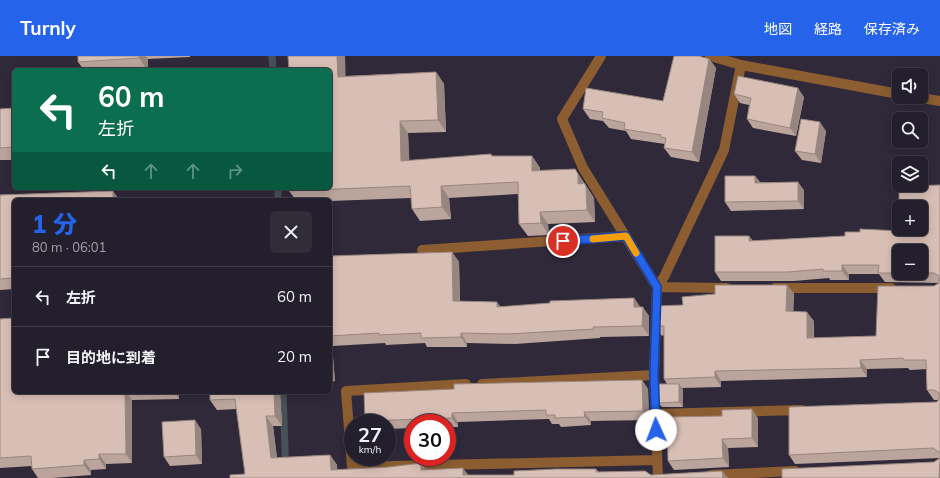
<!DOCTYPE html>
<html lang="ja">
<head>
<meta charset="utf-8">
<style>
  body { margin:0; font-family:Mulish,"Noto Sans JP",sans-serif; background:#302c38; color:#f1f3f6; height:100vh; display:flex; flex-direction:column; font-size:15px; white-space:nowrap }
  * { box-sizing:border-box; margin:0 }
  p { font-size:13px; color:#a3a2a9 }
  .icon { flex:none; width:22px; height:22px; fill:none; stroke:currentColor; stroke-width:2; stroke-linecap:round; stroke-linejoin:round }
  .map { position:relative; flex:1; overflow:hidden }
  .panel { position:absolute; left:12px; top:142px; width:320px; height:196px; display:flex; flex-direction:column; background:#241f2c; border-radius:6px; box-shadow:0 2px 10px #0003,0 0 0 1px #413d48 }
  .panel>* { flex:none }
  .top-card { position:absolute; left:12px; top:12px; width:320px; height:122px; border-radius:6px; box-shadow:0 2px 10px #0003,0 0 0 1px #413d48; background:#0b6e4f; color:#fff; overflow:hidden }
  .fabs { position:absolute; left:892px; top:12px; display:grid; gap:8px }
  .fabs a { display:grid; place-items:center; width:36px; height:36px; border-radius:6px; background:#241f2c; box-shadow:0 2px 10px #0003,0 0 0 1px #413d48; font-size:20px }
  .speed { position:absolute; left:344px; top:358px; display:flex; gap:8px; font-size:20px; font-weight:700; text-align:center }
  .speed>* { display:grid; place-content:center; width:52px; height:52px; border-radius:50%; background:#241f2c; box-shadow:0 2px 10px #0003,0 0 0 1px #413d48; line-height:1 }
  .speed small { font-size:10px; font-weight:400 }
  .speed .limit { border:6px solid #d22; background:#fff; color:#111 }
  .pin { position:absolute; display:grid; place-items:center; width:34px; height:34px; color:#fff; margin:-17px; border:2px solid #fff; border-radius:50%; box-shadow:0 1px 4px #0007 }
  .me { position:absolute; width:44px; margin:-22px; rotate:358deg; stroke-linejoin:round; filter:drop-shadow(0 0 3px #0008) }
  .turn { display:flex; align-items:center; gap:14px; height:84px; padding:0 20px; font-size:18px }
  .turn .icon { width:52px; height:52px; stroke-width:2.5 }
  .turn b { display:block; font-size:28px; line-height:34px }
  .lanes { display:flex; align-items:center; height:38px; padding:0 20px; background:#0003; justify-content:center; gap:20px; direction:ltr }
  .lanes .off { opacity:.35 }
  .round { display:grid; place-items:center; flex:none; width:42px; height:42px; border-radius:6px; background:#302c38 }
  .summary { display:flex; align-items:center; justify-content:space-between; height:68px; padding:0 20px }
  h1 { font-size:24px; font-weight:800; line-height:30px; color:#2563eb }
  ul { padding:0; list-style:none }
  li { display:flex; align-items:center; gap:12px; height:60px; padding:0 20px; border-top:1px solid #413d48 }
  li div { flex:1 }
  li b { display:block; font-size:15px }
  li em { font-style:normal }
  header { display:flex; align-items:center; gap:24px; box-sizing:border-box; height:56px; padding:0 20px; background:#2563eb; color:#fff }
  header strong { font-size:19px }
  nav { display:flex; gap:22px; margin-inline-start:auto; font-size:14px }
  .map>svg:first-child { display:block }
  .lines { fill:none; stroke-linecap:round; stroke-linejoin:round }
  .stream { stroke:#475258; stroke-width:7 }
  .minor { stroke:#8b5d30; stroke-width:10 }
  .wall { fill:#baa49c }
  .shaded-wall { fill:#97867f }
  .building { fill:#d8bfb5; stroke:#97867f; fill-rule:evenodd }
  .route-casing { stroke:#184099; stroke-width:10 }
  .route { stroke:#2563eb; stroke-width:7 }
  .slow { stroke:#f59e0b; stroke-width:7 }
</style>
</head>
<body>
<header>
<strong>Turnly</strong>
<nav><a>地図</a><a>経路</a><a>保存済み</a></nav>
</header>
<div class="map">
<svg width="940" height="422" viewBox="0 0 940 422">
  <rect width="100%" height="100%" fill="#30293a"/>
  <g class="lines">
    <path class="stream" d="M272,0l1,14
      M278,132v12
      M283,336l3,86"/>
    <path class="minor" d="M601,0l-39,63 21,49 74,119
      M710,0l31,9 158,29
      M916,41l24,4
      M422,194l204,-14
      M657,231l70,1
      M775,232h116
      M466,328l-120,7 6,76 305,-7
      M482,328l172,-9
      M656,358l146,-4
      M711,419l84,-4
      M658,422l-4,-103 3,-88 7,-10 60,-127 17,-85"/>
  </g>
  <path class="wall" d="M78,0h112v1l-42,2v11h-64l-6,-8z
    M345,0v20l91,-4 8,12 2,48 -38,1 1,28 82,-7 2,2h39l8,12v2l35,-1 19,29 1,24 -47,2 1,11 -21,1 -9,-12 -1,-30 -69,4 2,21 -31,2 -8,-12 -1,-11 -81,3v-1h-34l-7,-9z
    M704,1l5,2 7,9 -17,94 -28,-5 -7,-9 1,-4 -34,-5 -5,-8 -17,-3 -6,-7 -13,-2 -7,-10 80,-8z
    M734,38l70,3 -8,39 -43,-8 -6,-9 2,-14 -9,-2z
    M14,52v52h-14v-51z
    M826,75l-5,32 -19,-3 -7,-9z
    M755,120l5,6 44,8v19l-73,2 -6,-9z
    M940,129v273l-145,6 -6,-9 148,-53 2,-2h-5l-7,-10v-21l-17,1 -2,-2 -41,1v8l-146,4v6l-39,1 1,19h-21l-4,-4 9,-19 -3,-5v-44l-2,1 -7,-10 28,-21 32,-11 72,-9 7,9 -1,17 21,10v17l62,-2 58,-50 5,-3 -54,-1 -6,-8h-30v6h-19l-1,-2 -35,3h-73l-6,-9 34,-36 4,5 92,-5 15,-4 40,-1 9,-41z
    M113,135l6,9h-105v89l-14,1v-95z
    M452,196l7,10 1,39 40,6 134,-9 6,9 9,9v20l-49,1v1l-85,6 -48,-1v4h-40l-2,-4 -39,2 -1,-2 -53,3 3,35 -5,1v-126z
    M0,263l14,73h165v7l-47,1v63l-26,1v5l-15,1v5l-39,3h-14l-6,-9v-3l-32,2z
    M642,324l6,9 1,31 -58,1v4l-30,2 -2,-3h-7l-3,-5 -91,3v5h-11v-4h-34v5l-26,1v-6h-21l-1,-2z
    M210,336h70l2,34h-9l4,32 53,-3 7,10v4l88,1 43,5h46l82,-6 3,3 52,3 71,-4 6,7h-498l15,-4 -8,-65 -20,1 -7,-10z
    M758,362v29l-30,1 1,19 -55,3 -6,-9z
    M201,373l1,35 -32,2 -6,-9z"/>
  <path class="shaded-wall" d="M139,0h7l2,3v11h-1l-8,-12z
    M337,0h8l1,33 -8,-12z
    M709,3l7,9 -17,94 -7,-10z
    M436,16l8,12 2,48 -8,-12z
    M798,32l6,9 -8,39 -6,-8z
    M400,65l8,12 2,40 -9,-12z
    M820,66l6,9 -5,32 -6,-9z
    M532,100l8,12v15l-8,-12z
    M575,113l19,29 1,24 -8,-12 -9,-26z
    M755,120l7,9 -7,-2z
    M798,126l6,8v19l-6,-8z
    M441,130l8,12 2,21 -9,-12z
    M113,135l6,9h-6z
    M540,156l8,12 1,11 -8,-12z
    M749,180l7,9 -7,-4z
    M452,196l7,10 1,49 -7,-10z
    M842,209l7,9v6l-7,-9z
    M787,229l7,9 -1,27 -7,-10z
    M634,242l7,10 -7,-1z
    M497,246l7,9 -7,-4z
    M643,251l6,9v20l-7,-10z
    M807,256l7,9 -1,26 -6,-9z
    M461,277l6,10v4l-6,-10z
    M330,288l2,2 3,35 -5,-8z
    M860,304l7,9v8l-6,-9z
    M715,315l6,10v6l-6,-10z
    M642,324l6,9 1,31 -6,-9z
    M679,328l4,5v18l-4,-5z
    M125,336h1l6,8v63l-6,-9z
    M175,336h4v7z
    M274,336h6l2,34 -7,-10z
    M752,353l6,9v29l-6,-9z
    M584,356l7,9v4l-6,-8z
    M452,357l6,9v5l-6,-9z
    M266,360l7,10 5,42 -7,-10z
    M195,364l6,9 1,35 -6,-9z
    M722,383l6,9 1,19 -6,-9z
    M99,398l7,10v5l-7,-10z
    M330,399l7,10 1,13 -7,-8z
    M940,402v20h-1z
    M84,404l7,10v5l-7,-10z
    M421,407l7,10 -7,-3z
    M463,412l7,9 -7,-2z
    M722,415l6,7h-5z"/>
  <path class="building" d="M78,0h61v2l-61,4z
    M288,0h49l1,21 98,-5 2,48 -38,1 1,40 90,-7v2h41v15l43,-2 3,5v10l6,-1 2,3 1,24 -47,2 1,11 -22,1 -1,-42 -77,4 1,21 -30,2 -2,-23 -121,5v-3h41v-118h-41z
    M674,0h25l10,3 -17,93 -28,-4 2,-10 -6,-1 1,-2 -37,-6 1,-6 -23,-5 1,-6 -20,-3 3,-21 77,13z
    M738,20l60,12 -8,40 -43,-9 4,-21 -17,-4z
    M14,52v39l-14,1v-39z
    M801,63l19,3 -5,32 -20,-3z
    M725,120h30v7l43,-1v19l-73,1z
    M940,129v268l-7,-5 -144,7v-48l148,-5 3,-5 -1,-4 -5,-3h-7l-1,-30h-23v-2l-43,2 1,8 -146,3v6l-51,2v-53h-9l1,-20 27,-1 -1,-8 33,-3v-9h72l-1,26 21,1v26l69,-2 2,-50h56l5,-3v-7l-5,-3h-56l1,-8h-37v6h-19v-2l-35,3h-73v-36h34v5l96,-5v-4h15v-3l40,2v-2h21v-22h-22v-16l10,-1 -1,-4zM899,195h22v22h-22z
    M113,135v9h-99v78l-14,1v-84z
    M452,196l1,49 44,1v5l53,-4v-2l84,-3v9h9l-1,19 -49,1 1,2 -86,5 -47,-1v4l-40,1v-5l-42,2v-2l-49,3v-80z
    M13,259h1v77h111l1,62h-27v5l-15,1v5l-52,4 -1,-13 -31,2v-139l13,-1z
    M642,324l1,31 -59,1 1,5 -30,1v-3h-9v-5l-94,3v5l-87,3 -1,-28 90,-4v-5z
    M658,328h21v18l-21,1z
    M210,336h64l1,24h-9l5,42 59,-3 1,15 58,-3 32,-4v7l42,-2v7h51v-4l42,-2h40v3l49,-1 6,4 71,-4 1,7h-493v-3l15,-1 -10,-75 -25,1z
    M752,353v29l-30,1 1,19 -55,3 -1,-44 55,-1v-6z
    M195,364l1,35 -32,2 -2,-35z
    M940,402l-1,20h-157v-9l152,-7z"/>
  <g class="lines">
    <g class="route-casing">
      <path id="route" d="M563,185l63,-5 31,51 -3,88 2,55"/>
    </g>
    <use href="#route" class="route"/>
    <path class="slow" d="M593,183l33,-3 10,17"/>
  </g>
</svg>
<div class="fabs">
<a><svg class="icon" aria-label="sound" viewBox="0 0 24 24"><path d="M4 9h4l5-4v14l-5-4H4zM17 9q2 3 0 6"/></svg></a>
<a><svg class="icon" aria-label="search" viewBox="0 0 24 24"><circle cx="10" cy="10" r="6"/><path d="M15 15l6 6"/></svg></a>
<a><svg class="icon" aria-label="layers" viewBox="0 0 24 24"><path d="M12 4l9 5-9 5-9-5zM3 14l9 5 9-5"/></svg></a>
<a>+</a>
<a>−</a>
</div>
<div class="speed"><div>27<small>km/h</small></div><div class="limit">30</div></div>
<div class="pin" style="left:563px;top:185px;background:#d93025"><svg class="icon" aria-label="arrive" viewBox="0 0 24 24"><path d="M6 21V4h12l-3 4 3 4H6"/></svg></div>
<svg class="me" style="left:656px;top:374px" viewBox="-20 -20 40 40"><circle r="19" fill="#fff"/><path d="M0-13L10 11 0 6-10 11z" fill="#2563eb"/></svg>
<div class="top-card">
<div class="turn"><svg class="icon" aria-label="left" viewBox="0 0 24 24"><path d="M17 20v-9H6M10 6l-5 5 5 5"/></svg><div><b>60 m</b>左折</div></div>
<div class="lanes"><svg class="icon" aria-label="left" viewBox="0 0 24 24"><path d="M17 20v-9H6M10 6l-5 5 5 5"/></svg><svg class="icon off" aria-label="ahead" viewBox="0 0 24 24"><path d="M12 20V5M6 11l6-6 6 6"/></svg><svg class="icon off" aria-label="ahead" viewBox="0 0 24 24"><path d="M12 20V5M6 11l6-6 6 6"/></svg><svg class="icon off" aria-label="right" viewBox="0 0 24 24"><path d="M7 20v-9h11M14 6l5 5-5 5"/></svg></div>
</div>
<section class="panel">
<div class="summary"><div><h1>1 分</h1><p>80 m · 06:01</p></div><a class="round"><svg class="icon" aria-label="close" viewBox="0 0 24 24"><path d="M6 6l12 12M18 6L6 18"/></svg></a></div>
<ul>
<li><svg class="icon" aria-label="left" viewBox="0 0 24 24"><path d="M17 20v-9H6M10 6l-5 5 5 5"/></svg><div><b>左折</b></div><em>60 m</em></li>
<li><svg class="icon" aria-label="arrive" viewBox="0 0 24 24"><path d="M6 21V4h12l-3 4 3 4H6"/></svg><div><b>目的地に到着</b></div><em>20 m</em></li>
</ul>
</section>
</div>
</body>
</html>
